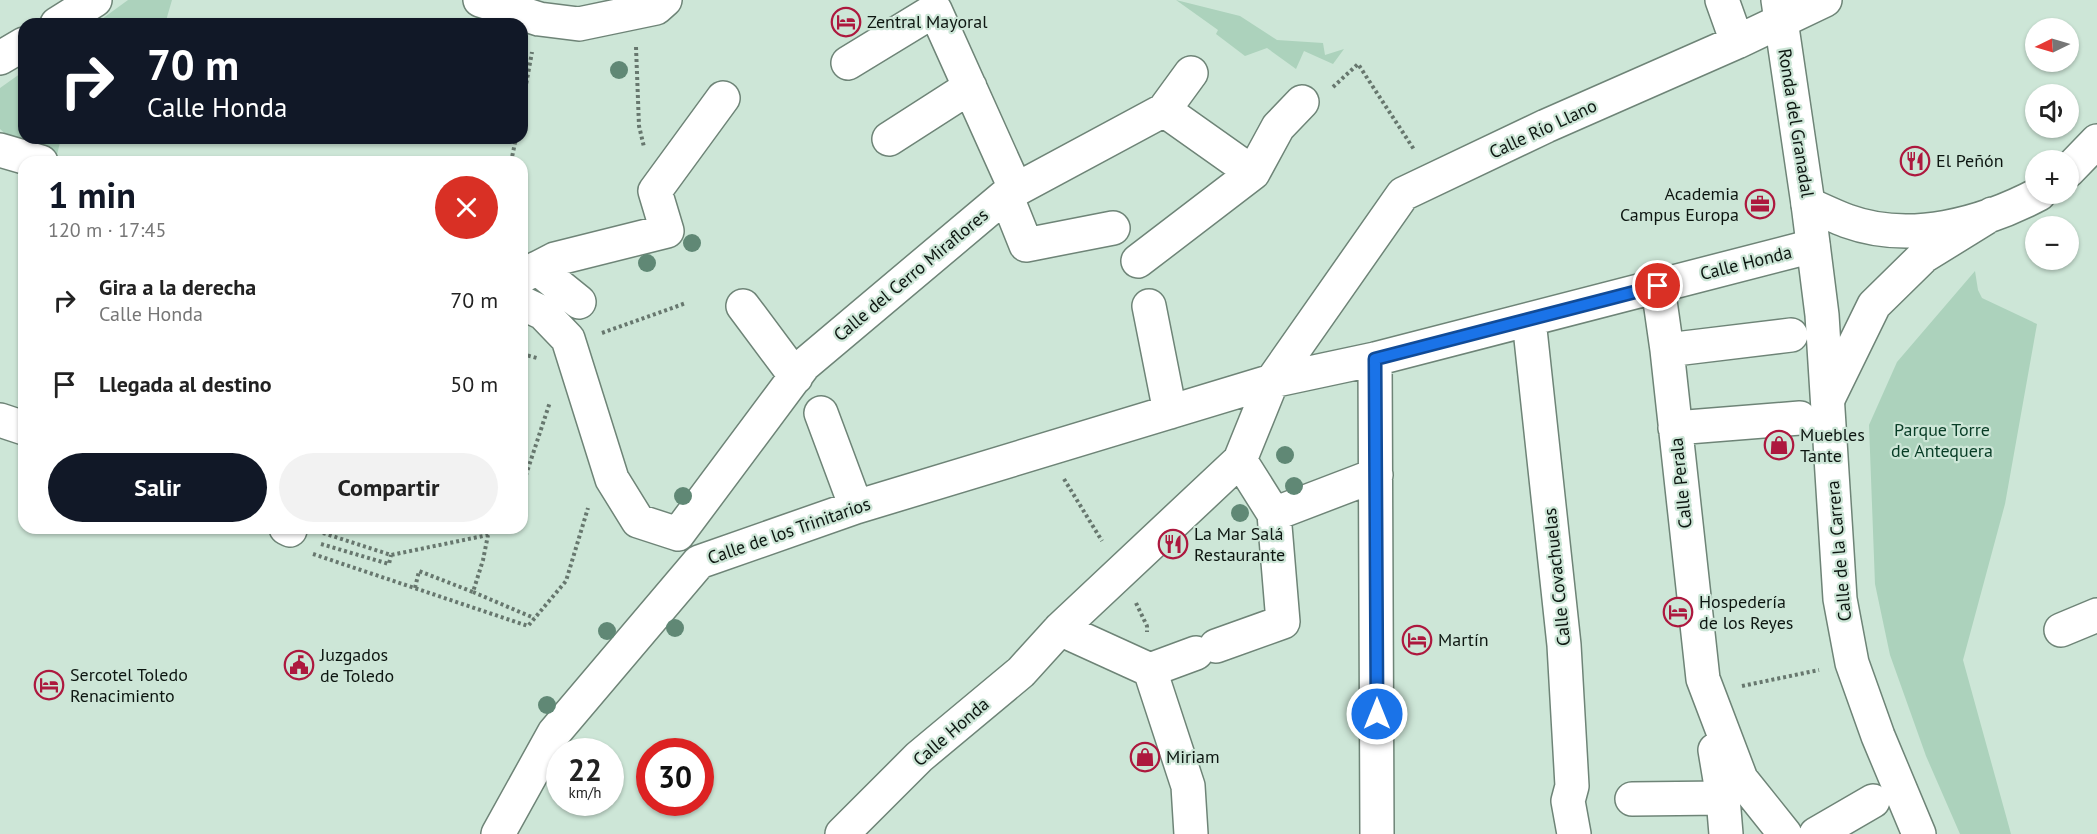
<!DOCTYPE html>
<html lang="es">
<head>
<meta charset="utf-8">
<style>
  body { margin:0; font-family:"PT Sans",sans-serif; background:#f2f2f2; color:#222; height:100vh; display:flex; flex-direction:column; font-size:22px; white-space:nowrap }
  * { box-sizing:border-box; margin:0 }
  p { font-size:20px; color:#767676 }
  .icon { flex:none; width:33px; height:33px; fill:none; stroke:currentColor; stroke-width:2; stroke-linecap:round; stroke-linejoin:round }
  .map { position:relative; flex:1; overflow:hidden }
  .drawer { position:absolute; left:18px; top:156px; width:510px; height:378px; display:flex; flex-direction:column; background:#fff; border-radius:18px; box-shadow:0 2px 4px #0004 }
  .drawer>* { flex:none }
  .guide { position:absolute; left:18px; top:18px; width:510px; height:126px; border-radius:18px; box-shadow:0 2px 4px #0004; background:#111827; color:#fff; overflow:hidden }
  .needle { width:39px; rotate:265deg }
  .buttons { position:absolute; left:2025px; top:18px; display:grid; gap:12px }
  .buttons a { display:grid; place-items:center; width:54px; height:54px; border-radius:50%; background:#fff; box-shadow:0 2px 4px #0004; font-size:30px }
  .speed { position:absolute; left:546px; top:738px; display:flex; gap:12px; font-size:30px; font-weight:700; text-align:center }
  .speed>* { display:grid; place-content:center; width:78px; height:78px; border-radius:50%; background:#fff; box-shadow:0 2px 4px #0004; line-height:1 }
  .speed small { font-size:15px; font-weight:400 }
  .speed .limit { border:9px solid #d22; background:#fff; color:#111 }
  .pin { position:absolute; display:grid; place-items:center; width:51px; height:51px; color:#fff; margin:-26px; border:3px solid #fff; border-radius:50%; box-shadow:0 2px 6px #0007 }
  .me { position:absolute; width:66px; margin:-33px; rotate:0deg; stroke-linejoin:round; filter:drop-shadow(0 0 4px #0008) }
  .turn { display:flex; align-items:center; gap:21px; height:126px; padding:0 30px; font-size:27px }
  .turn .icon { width:78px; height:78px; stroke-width:2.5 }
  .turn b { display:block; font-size:42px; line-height:51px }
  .round { display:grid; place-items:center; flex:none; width:63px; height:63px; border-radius:32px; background:#f2f2f2 }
  .overview { display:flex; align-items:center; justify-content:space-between; height:102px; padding:0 30px }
  h1 { font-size:36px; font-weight:800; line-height:45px; color:#111827 }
  .cta { display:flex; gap:12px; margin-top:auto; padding:12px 30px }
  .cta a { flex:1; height:69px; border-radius:36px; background:#111827; color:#fff; font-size:24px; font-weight:800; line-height:69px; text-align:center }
  .cta a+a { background:#f2f2f2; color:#222 }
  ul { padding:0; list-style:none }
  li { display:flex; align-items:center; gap:18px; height:84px; padding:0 30px }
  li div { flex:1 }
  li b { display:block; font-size:22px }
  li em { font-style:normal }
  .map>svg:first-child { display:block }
  .green { fill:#acd2bc }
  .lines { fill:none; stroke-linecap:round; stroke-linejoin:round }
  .minor-casing { stroke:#6e8477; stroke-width:36 }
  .major-casing { stroke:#6e8477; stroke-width:36 }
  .path { stroke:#67776e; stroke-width:4; stroke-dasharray:3 3; stroke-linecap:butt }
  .minor { stroke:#fff; stroke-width:33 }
  .major { stroke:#fff; stroke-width:33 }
  .tree { fill:#608875 }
  .route-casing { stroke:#114b97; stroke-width:15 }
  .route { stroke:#1a73e8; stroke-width:10 }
  .labels { text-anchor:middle; stroke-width:4.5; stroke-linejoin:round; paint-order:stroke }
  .poi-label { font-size:18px; fill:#0d1611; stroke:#cde6d7; text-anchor:start }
  .street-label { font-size:18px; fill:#0d1611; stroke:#cde6d7 }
  .park-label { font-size:18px; fill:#073c25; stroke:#cde6d7 }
</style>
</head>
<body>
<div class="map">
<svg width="2097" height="834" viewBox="0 0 2097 834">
  <rect width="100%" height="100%" fill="#cde6d7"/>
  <path class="green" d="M128,0h44l-7,24h-70z
    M1176,0l64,16 37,24 46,3 2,12 19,-6 -11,15 -29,-13 -8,18 -29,-21 -22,8 -29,-22 2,-4z
    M24,71v67h37l-4,17 -47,-17 -10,-9v-41z
    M1975,271l3,19 4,8 55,26 -32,180 -42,156 48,174h-51l-34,-78 -36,-101 -15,-71 -6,-159 28,-63z"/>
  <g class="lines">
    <g class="minor-casing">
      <path id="minor" d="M480,0l59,19 40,5 77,-16 9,-8
        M1722,0l15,42
        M57,24l38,-24
        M0,58l24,-14
        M848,63l87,-53 76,169 8,8
        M889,139l81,-52
        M0,150l41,12
        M2068,171l29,-30
        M1253,173l25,-46 24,-25
        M1006,195l20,50 87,-17
        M1808,204c13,6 26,12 39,17 63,23 135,3 192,-27
        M1138,261l115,-88 -89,-63
        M537,268l42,34
        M522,276l33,-17 112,-28 -12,-40 68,-93
        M1658,287l9,63 36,329 38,100 44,55
        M522,303l21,10 25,26 44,140 26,42 40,13
        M743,306l53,71
        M1149,306l21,106
        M1529,320l35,325 8,141 -4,15 6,33
        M1667,350l124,-15
        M1375,359l2,475
        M1828,399l46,-94 50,-49 68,-42
        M821,413l35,94
        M0,420l24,8
        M1675,428l125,-10
        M1240,460l34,54 102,-39
        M286,528l4,2
        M678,534l126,-169 202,-170 158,-85 27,-37
        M1060,629l90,41
        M2061,630l36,-15
        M1216,646l67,-24 -9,-108
        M1150,670l38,116 3,48
        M1150,670l46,-17
        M1715,750l8,48 3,36
        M1632,799l91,-1
        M498,834l56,-101 145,-171 157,-55 416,-126 103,-22 438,-113
        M842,834l77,-77 102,-85 39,-43 180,-169 32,-79 131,-187 143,-68 191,-84 88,-42
        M1816,834l57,-33"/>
    </g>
    <g class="major-casing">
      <path id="major" d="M1778,0l30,204 14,111 18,284 12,64 26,73 41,98"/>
    </g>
    <path class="path" d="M636,47l3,79 5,21
      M1333,87l25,-23 57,87
      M522,107l10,-55
      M511,162l5,-24
      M602,333l84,-30
      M522,354l15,4
      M1064,479l38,62
      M522,487l28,-85
      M323,533l68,22 97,-20 7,-7
      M321,544l68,20 2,-9
      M313,554l215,72 38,-45 22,-73
      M415,588l4,-17 54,21 10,-32 5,-25
      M473,592l61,26
      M1136,603l11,23v6
      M1742,686l77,-16"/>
    <use href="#minor" class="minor"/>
    <use href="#major" class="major"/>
  </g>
  <g class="tree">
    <circle cx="619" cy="70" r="9"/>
    <circle cx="692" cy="243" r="9"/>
    <circle cx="647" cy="263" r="9"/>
    <circle cx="1285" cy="455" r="9"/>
    <circle cx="1294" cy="486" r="9"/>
    <circle cx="683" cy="496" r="9"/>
    <circle cx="1240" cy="513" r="9"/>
    <circle cx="675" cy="628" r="9"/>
    <circle cx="607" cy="631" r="9"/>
    <circle cx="547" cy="705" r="9"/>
  </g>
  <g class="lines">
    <g class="route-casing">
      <path id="route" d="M1377,714l-2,-355 283,-73"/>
    </g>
    <use href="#route" class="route"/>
  </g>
  <defs>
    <g id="hotel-ring" transform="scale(1.5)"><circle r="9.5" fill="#cde6d7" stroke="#ad183e" stroke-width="1.5"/><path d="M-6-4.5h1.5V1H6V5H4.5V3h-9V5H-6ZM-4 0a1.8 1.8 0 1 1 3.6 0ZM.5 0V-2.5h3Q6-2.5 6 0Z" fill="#ad183e"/></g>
    <g id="restaurant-ring" transform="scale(1.5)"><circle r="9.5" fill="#cde6d7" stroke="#ad183e" stroke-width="1.5"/><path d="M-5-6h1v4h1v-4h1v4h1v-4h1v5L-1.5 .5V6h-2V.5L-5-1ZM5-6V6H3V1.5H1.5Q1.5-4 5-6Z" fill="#ad183e"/></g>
    <g id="office-ring" transform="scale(1.5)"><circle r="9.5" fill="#cde6d7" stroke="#ad183e" stroke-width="1.5"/><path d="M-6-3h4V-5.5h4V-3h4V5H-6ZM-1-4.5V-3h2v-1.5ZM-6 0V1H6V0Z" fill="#ad183e"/></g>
    <g id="shop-ring" transform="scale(1.5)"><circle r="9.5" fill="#cde6d7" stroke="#ad183e" stroke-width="1.5"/><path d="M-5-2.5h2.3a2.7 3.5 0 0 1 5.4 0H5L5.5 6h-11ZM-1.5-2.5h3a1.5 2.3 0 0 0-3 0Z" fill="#ad183e"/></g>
    <g id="civic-ring" transform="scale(1.5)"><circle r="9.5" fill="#cde6d7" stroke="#ad183e" stroke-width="1.5"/><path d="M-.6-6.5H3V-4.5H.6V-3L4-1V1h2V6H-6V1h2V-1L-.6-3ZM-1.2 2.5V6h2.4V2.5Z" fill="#ad183e"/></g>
  </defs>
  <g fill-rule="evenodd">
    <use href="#hotel-ring" x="846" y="22"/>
    <use href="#restaurant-ring" x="1915" y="161"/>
    <use href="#office-ring" x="1760" y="204"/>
    <use href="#shop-ring" x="1779" y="445"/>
    <use href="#restaurant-ring" x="1173" y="544"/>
    <use href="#hotel-ring" x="1678" y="612"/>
    <use href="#hotel-ring" x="1417" y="640"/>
    <use href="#civic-ring" x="299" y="665"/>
    <use href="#hotel-ring" x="49" y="685"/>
    <use href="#shop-ring" x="1145" y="757"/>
  </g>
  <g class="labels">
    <g class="poi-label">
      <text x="867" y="28">Zentral Mayoral</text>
      <text x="1936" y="167">El Peñón</text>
      <text x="1739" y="200" text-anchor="end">Academia<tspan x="1739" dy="21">Campus Europa</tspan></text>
      <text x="1800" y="441">Muebles<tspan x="1800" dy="21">Tante</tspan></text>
      <text x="1194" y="540">La Mar Salá<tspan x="1194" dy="21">Restaurante</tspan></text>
      <text x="1699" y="608">Hospedería<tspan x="1699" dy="21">de los Reyes</tspan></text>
      <text x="1438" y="646">Martín</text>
      <text x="320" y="661">Juzgados<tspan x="320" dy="21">de Toledo</tspan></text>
      <text x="70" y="681">Sercotel Toledo<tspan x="70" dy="21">Renacimiento</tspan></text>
      <text x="1166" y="763">Miriam</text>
    </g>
    <g class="street-label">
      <text transform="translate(1796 123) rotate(81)" y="6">Ronda del Granadal</text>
      <text transform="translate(1543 129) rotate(-25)" y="6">Calle Río Llano</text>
      <text transform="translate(1746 263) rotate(-14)" y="6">Calle Honda</text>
      <text transform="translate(911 275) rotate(-40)" y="6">Calle del Cerro Miraflores</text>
      <text transform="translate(1681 483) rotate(-96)" y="6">Calle Perala</text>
      <text transform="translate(789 531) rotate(-19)" y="6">Calle de los Trinitarios</text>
      <text transform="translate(1839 551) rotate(-95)" y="6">Calle de la Carrera</text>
      <text transform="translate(1557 577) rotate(-96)" y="6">Calle Covachuelas</text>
      <text transform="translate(951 732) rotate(-41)" y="6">Calle Honda</text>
    </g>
    <g class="park-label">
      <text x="1942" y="436">Parque Torre<tspan x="1942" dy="21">de Antequera</tspan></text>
    </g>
  </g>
</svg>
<div class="buttons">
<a><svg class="needle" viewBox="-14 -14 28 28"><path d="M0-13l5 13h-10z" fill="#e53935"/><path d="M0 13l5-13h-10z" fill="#767676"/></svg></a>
<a><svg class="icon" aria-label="sound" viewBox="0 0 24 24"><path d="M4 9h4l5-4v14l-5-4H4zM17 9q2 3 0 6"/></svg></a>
<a>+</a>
<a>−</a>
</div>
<div class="speed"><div>22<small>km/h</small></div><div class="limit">30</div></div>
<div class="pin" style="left:1658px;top:286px;background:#d93025"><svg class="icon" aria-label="arrive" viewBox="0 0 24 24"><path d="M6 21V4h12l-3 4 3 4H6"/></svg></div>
<svg class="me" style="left:1377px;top:714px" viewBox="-20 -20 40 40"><circle r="17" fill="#1a73e8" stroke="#fff" stroke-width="3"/><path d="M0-11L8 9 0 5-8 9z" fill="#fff"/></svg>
<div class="guide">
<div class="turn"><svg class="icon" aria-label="right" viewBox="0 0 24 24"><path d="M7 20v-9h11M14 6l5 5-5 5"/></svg><div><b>70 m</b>Calle Honda</div></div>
</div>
<section class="drawer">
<div class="overview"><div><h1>1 min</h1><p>120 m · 17:45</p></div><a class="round" style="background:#d93025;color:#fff"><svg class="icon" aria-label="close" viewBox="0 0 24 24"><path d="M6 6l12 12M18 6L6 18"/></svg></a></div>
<ul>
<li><svg class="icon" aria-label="right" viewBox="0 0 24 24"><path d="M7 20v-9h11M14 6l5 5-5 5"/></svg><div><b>Gira a la derecha</b><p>Calle Honda</p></div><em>70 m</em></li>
<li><svg class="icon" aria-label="arrive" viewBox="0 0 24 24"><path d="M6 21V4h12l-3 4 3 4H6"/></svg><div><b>Llegada al destino</b></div><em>50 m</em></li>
</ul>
<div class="cta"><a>Salir</a><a>Compartir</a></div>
</section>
</div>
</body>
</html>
